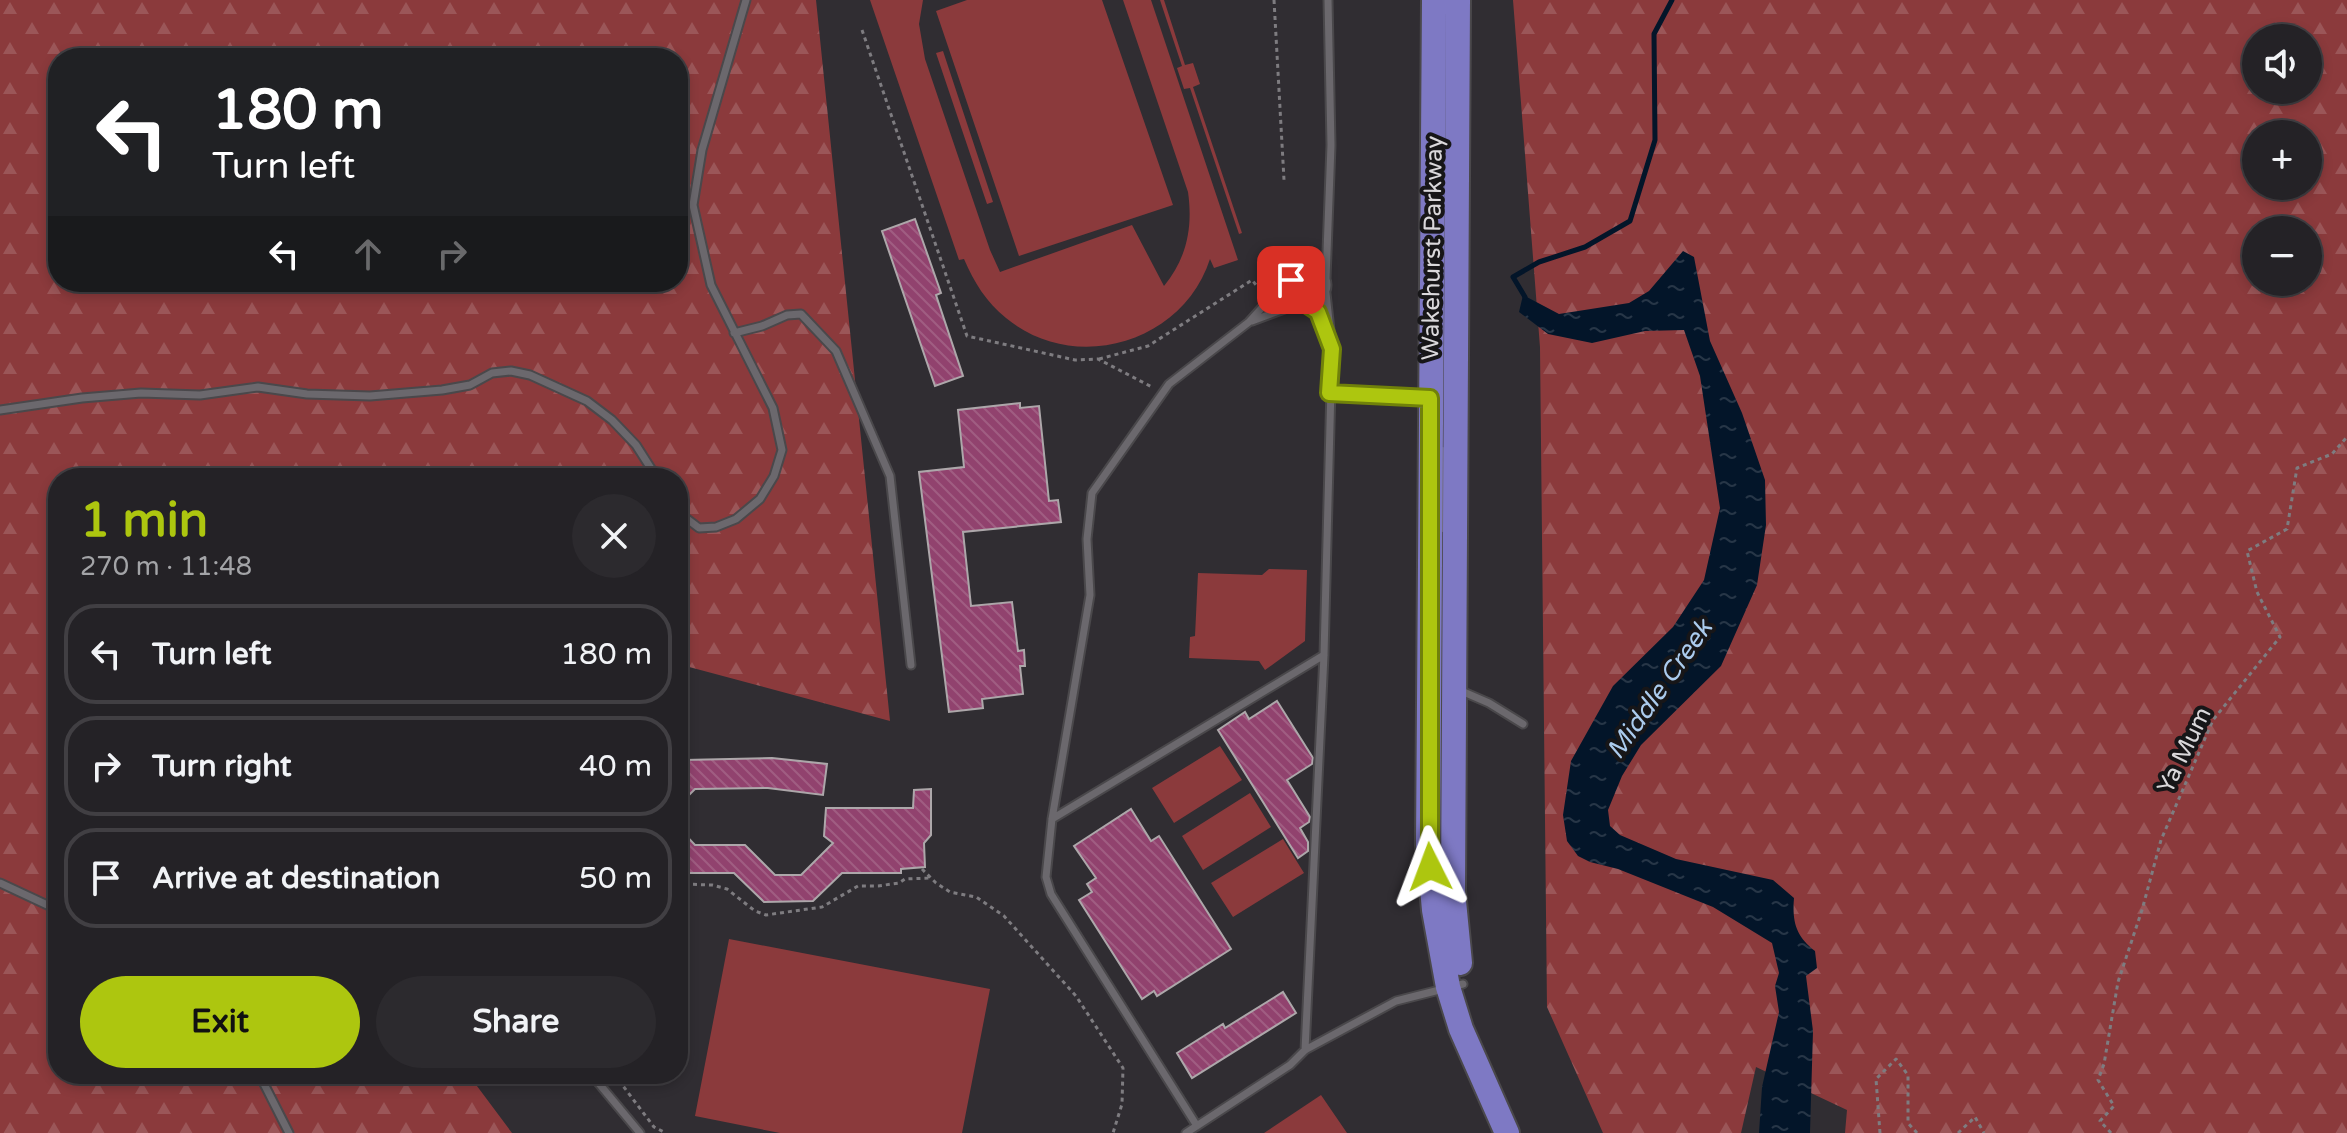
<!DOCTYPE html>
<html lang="en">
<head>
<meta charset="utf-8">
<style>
  body { margin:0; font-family:"Varela Round",sans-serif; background:#2c2a2e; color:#f1f3f6; height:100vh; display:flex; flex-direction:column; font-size:30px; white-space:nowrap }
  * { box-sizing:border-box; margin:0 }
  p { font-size:26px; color:#a3a4a7 }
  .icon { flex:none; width:44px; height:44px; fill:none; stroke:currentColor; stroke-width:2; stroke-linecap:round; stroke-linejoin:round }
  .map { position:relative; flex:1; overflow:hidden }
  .side { position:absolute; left:48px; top:468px; width:640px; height:616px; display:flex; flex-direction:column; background:#242226; border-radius:32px; box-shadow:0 4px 12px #0003,0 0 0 2px #413f43 }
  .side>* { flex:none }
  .hud { position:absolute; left:48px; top:48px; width:640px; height:244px; border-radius:32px; box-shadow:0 4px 12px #0003,0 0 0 2px #413f43; background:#202124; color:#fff; overflow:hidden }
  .buttons { position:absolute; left:2242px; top:24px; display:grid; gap:16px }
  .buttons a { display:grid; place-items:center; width:80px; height:80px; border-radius:50%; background:#242226; box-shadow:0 4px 12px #0003,0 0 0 2px #413f43; font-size:40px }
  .pin { position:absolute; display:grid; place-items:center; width:68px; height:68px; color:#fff; margin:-34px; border-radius:16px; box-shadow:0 4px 12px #0006 }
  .me { position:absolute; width:88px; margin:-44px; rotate:357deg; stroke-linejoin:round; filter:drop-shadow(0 0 6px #0008) }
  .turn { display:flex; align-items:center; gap:28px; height:168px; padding:0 32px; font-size:36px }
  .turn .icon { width:104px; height:104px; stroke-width:2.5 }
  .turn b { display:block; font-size:56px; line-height:68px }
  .lanes { display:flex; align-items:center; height:76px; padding:0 32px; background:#0003; justify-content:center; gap:40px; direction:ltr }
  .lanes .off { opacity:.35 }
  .round { display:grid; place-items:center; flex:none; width:84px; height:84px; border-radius:42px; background:#2c2a2e }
  .summary { display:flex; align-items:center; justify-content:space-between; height:136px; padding:0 32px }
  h1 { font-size:48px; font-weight:800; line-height:60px; color:#adc60f }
  .primary-button { display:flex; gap:16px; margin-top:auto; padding:16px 32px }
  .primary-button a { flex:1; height:92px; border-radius:48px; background:#adc60f; color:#111; font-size:32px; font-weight:800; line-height:92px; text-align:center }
  .primary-button a+a { background:#2c2a2e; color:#f1f3f6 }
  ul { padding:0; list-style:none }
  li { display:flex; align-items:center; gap:24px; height:100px; margin:0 16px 12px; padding:0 16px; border:4px solid #413f43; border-radius:32px }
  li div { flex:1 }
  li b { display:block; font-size:30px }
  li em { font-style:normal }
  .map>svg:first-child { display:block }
  .grass { fill:#8b3a3c }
  .forest { fill:url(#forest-firs); fill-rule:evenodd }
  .water { fill:url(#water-ripples) }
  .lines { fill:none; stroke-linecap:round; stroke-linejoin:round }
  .stream { stroke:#031529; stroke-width:5 }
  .building { fill:url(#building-back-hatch); stroke:#ada7aa; stroke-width:2 }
  .lane-casing { stroke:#4a484b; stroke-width:11 }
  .street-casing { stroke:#4a484b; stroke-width:18 }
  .primary-casing { stroke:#4a484b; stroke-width:28 }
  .path { stroke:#7e7c80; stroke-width:3; stroke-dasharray:4 4; stroke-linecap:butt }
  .lane { stroke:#6b686d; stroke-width:7 }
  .street { stroke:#6b686d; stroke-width:14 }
  .primary { stroke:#7e79c4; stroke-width:24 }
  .route-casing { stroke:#70810a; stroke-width:20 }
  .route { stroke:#adc60f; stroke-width:14 }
  .labels { text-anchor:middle; stroke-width:8; stroke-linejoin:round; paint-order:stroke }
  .street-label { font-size:24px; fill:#dad8db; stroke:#171618 }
  .water-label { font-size:26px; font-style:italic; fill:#abcbed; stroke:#171618 }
</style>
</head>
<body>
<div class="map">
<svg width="2347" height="1133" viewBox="0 0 2347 1133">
  <defs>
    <pattern id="forest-firs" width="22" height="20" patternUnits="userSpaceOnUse" patternTransform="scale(2)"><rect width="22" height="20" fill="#8b3a3c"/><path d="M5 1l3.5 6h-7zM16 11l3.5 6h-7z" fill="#9b5658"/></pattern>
    <pattern id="water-ripples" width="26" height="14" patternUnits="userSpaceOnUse" patternTransform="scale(2)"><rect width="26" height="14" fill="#031529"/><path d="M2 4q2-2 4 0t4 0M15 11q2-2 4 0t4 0" fill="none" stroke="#273647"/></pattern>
    <pattern id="building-back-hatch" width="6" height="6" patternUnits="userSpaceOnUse" patternTransform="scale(2)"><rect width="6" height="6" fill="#91426e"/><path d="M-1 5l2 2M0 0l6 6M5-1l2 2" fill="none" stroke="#a05d82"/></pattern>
  </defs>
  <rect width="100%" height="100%" fill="#302d32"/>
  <path class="grass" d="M870,0h53l-4,24 6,35 65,191 10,22 132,-47 32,61c23,-28 29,-59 24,-94l-65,-192h28l87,260 -24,8 -4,-9c-27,84 -135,116 -204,59 -20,-16 -32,-36 -42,-59l-5,1z
    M967,0h135l71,205 -154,51 -83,-245z
    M1160,0h4l21,65 8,-2 7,21 -7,3 49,146 -3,1 -49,-146 -6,1 -7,-21 5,-2z
    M943,51l50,151 -6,2 -51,-151z
    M1269,569l38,1 -2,71 -40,29 -6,-9 -70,-3 1,-21 5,-1 3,-63 64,2z
    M1220,746l22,34 -68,43 -22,-35z
    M1250,793l21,34 -68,43 -21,-34z
    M1283,839l21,34 -71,44 -22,-34z
    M729,939l261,50 -28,144h-182l-85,-17z
    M1321,1095l26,38h-83z"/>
  <path class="forest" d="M0,0h816l74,721 -212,-57v-186h-620v596h410l44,59h-512zM58,58h620v224h-620z
    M1513,0h834v1133h-502l2,-23 -91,-43 -15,66h-138l-56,-126 -7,-660zM2256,38h52v52h-52zM2256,134h52v52h-52zM2256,230h52v52h-52z"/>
  <path class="water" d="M1683,251l11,6 16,84 32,72 23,67 1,45 -9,60 -36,81 -80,79 -19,31 -14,34 2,16 10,9 56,24 97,21 21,18c-2,24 2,38 21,53l2,17 -11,8 7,55 -3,102h-51l3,-46 17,-75 -4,-26 4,-13 -7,-30 -59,-36 -95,-38 -28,-7 -12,-6 -11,-15 -4,-26 8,-54 42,-75 60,-59 31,-47 16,-72 -20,-132 -16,-46 -39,1 -53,12 -44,-9 -29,-22 4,-17 36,19 70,-11 20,-12z"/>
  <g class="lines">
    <path class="stream" d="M1525,297l-12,-20 26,-15 46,-15 45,-26 25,-81 -1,-106 18,-34"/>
  </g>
  <path class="building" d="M915,219l26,74 -5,2 27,81 -28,10 -53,-155z
    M1020,403v5l19,-2 10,95 9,-1 3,22 -98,10 8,74 41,-4 6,49 6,-1 1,16h-5l3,28 -41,5 1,9 -34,4 -30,-240 45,-5 -6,-57z
    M1277,701l36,57 -1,6 -25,16 23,37 -1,5 -9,6 8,14v9l-10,7 -80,-128 27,-18 4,7z
    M772,758l55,6 -4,31 -55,-7 -73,1 -17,17v-39l6,-7z
    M931,789v46l-7,8 1,24 -24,2v4h-59l-29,28 -49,1 -30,-29h-50l-6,-6v-40l17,18h50l30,30h26l32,-32 -9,-7 2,-28h87l1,-18z
    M1131,809l20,32 8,-5 72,113 -74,47 -3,-5 -12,8 -63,-99 13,-8 -5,-8 9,-6 -22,-32z
    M1283,992l13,21 -104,65 -15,-25 46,-29 2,4z"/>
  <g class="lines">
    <g class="lane-casing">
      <path id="lane" d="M1291 285a18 18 0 1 1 36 0a18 18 0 1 1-36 0Z
        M1326,279l5,-134 -3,-145
        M1308,303l10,9 10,27
        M1252,321l51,-19
        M734,333l28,-7 25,-11 14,-1 35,37 54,125 21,189
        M1329,393l98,5
        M0,410l82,-12 59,-5 59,2 58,-8 49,7 63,2 72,-6 28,-5 22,-12 19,-2 19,4 57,26 25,19 24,25 21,33
        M678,512l21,16 17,-1 20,-8 24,-20 14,-23 8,-26 -9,-42 -62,-123 -18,-80 9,-55 44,-150
        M1459,690l30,13 34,21
        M1052,819l272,-164
        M0,883l58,27
        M1305,1050l19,-395 8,-306 -6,-56
        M259,1074l30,59
        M591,1074l49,59
        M1197,1126l-146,-232 -5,-17 6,-58 38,-224 -3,-56 5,-46 77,-109 80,-62 27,-30 15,-12
        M1186,1133l104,-68 15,-15 91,-49 67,-17"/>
    </g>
    <g class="street-casing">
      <path id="street" d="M1442,454l1,71"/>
    </g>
    <g class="primary-casing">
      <path id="primary" d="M1434,0l-6,845 6,65 14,77 13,42 46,104
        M1458,0l-5,891 7,72"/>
    </g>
    <path class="path" d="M1274,0l10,180
      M862,30l105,306 108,24 23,-1 54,28
      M1099,359l49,-13 104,-66 9,11
      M922,869l14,14 14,9 26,5 28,19 72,80 47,72 -1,36 -9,29
      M678,881l4,3 30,1 15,4 28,22 11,4 56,-8 36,-21h20l21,-3 6,-4 26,-1
      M614,1074l40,53 12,6
      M1880,1133l-4,-54 20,-20 12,16v48l9,10
      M1958,1133l17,-16 9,16
      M2111,1133l-11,-12 14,-15 -16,-26 6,-16 14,-82 24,-72 19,-70 52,-120 67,-83 -23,-45 -10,-41 40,-22 10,-61 35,-14 15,-17"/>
    <use href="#lane" class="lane"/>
    <use href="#street" class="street"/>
    <use href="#primary" class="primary"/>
  </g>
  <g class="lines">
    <g class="route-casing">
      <path id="route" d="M1291,280l3,16 24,16 14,37 -3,44 101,5v469"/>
    </g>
    <use href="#route" class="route"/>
  </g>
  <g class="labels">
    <g class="street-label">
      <text transform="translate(1432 248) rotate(-89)" y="8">Wakehurst Parkway</text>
      <text transform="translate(2184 750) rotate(-64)" y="8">Ya Mum</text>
    </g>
    <g class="water-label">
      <text transform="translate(1659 689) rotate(-55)" y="9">Middle Creek</text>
    </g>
  </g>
</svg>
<div class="buttons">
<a><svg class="icon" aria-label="sound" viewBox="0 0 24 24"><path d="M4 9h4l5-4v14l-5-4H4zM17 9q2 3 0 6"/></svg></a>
<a>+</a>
<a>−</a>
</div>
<div class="pin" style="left:1291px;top:280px;background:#d93025"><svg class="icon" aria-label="arrive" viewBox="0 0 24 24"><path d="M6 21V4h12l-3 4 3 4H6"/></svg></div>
<svg class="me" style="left:1430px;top:867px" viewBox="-20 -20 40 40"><path d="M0-17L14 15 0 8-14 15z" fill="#adc60f" stroke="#fff" stroke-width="4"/></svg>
<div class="hud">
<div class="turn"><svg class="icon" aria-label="left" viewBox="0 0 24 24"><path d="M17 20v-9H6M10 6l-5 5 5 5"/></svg><div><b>180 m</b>Turn left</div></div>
<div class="lanes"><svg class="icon" aria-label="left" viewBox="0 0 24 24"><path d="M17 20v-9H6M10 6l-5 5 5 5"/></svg><svg class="icon off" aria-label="ahead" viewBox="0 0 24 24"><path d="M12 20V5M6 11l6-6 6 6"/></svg><svg class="icon off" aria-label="right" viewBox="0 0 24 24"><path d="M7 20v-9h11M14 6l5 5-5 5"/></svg></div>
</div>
<section class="side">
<div class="summary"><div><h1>1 min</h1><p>270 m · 11:48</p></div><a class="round"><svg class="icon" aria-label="close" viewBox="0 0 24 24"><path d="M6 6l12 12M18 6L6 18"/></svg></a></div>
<ul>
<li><svg class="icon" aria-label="left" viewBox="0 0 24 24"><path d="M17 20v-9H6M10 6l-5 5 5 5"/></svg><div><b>Turn left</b></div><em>180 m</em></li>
<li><svg class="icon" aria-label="right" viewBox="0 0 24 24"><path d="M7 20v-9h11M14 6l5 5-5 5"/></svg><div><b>Turn right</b></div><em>40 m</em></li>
<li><svg class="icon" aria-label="arrive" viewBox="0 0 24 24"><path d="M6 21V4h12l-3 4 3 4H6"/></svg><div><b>Arrive at destination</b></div><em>50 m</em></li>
</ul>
<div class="primary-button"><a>Exit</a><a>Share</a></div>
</section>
</div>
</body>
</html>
